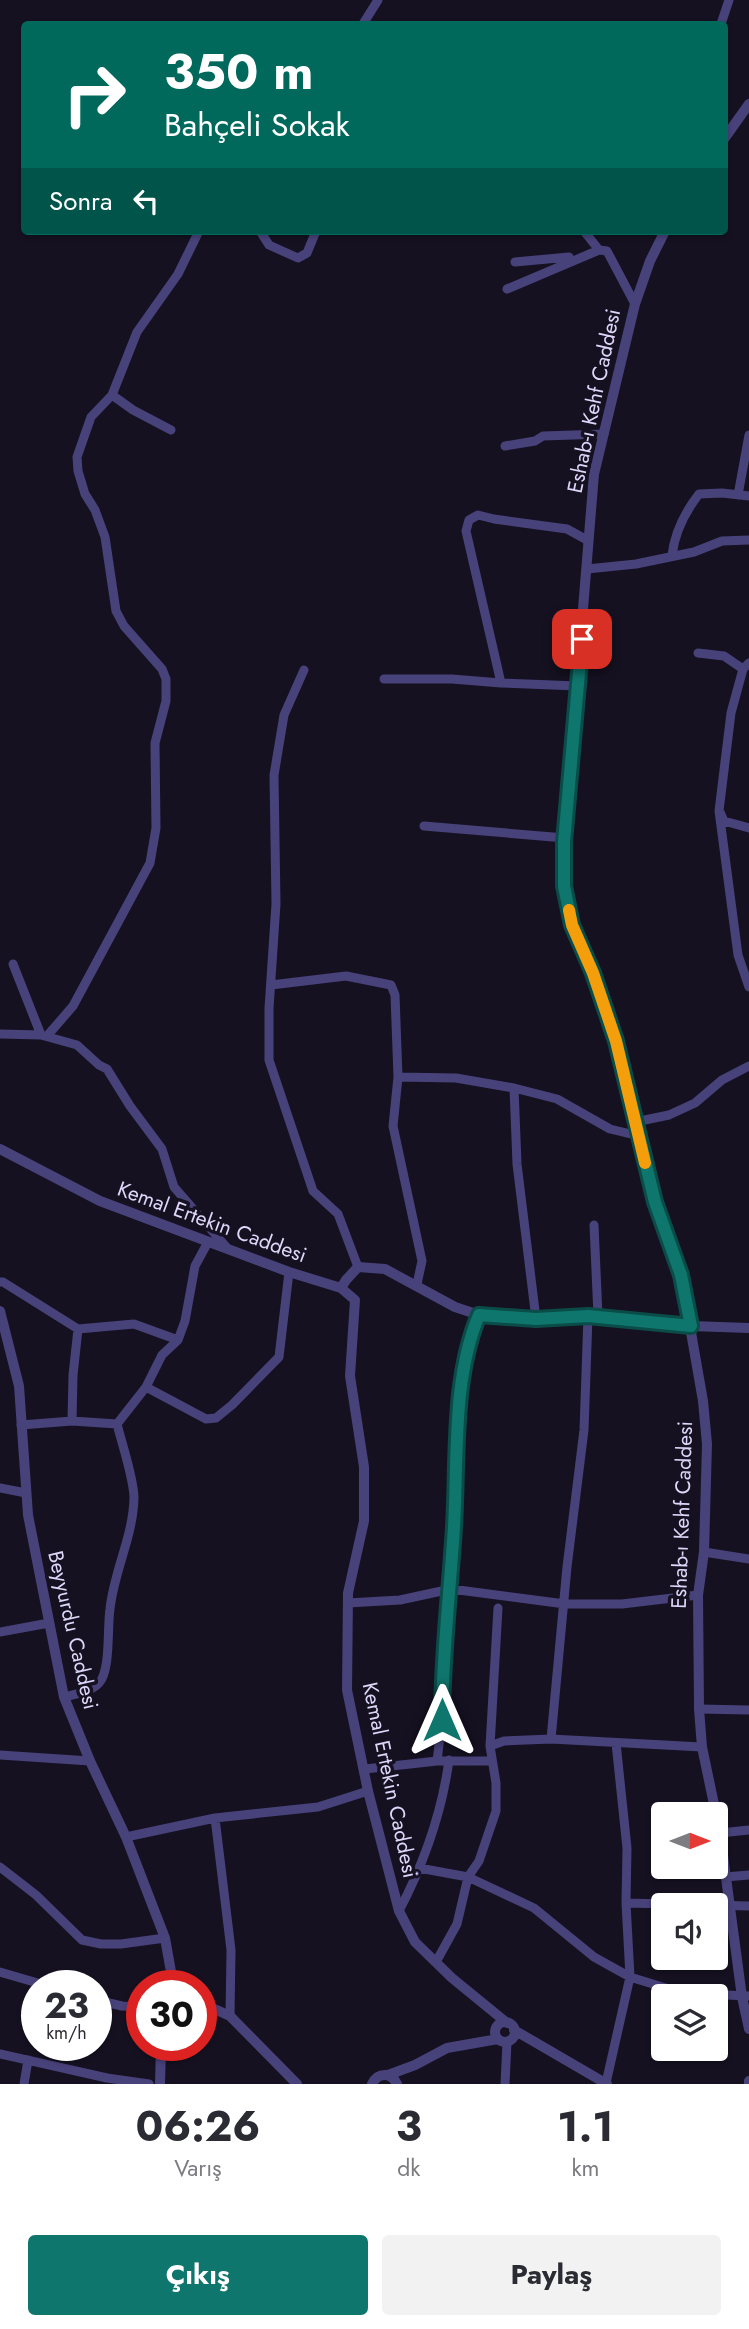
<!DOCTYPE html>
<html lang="tr">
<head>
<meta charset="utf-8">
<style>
  body { margin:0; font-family:Jost,sans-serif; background:#f2f2f3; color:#2b2b33; height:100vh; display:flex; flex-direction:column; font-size:26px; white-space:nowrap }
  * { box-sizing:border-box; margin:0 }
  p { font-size:23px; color:#7c7c81 }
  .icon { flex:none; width:38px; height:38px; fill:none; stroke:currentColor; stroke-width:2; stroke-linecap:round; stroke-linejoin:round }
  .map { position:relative; height:2084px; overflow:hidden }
  .details { display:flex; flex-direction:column; background:#fff; flex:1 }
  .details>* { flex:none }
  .top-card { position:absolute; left:21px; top:21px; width:707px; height:214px; border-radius:7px; box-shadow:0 2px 5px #0004; background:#00695c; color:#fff; overflow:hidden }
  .needle { width:46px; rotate:90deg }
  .controls { position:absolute; left:651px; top:1802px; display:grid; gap:14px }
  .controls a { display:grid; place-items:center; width:77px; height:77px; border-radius:7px; background:#fff; box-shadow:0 2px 5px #0004; font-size:35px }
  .speed { position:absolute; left:21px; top:1970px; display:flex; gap:14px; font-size:35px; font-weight:700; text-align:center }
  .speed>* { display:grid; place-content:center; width:91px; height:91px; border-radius:50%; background:#fff; box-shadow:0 2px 5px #0004; line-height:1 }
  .speed small { font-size:18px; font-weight:400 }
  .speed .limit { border:10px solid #d22; background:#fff; color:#111 }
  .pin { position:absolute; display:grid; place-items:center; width:60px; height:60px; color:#fff; margin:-30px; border-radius:14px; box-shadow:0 4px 10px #0006 }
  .me { position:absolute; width:77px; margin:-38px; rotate:0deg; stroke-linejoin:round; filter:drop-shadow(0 0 5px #0008) }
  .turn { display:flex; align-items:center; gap:24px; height:147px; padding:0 28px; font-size:32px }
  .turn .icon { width:91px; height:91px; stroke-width:2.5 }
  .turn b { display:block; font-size:49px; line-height:60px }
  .then { display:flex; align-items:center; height:66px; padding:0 28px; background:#0003; gap:14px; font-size:26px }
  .eta { display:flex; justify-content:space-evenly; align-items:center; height:119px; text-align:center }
  .eta b { font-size:42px; font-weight:700; line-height:49px }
  .button { display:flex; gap:14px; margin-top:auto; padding:14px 28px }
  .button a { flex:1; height:80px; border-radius:7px; background:#0f766e; color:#fff; font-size:28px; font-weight:700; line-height:80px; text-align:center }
  .button a+a { background:#f2f2f3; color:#2b2b33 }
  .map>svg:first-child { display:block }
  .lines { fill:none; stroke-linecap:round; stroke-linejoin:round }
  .minor { stroke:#48427a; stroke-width:9 }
  .tertiary { stroke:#48427a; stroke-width:10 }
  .route-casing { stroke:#0a4d48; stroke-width:18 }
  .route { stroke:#0f766e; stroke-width:12 }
  .slow { stroke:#f59e0b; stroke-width:12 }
  .labels { text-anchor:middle; stroke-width:7; stroke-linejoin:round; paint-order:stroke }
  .street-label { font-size:21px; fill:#ddd7f9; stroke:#151121 }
</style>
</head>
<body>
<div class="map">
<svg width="749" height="2084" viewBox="0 0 749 2084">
  <rect width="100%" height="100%" fill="#151121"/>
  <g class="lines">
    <path class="minor" d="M363,24l15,-24
      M721,24l8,-24
      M260,231l9,14 29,13 9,-5 9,-22
      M584,231l15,19
      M515,262l54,-5
      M507,289l92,-39 8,1 28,53
      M112,395l21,15 38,20
      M505,446l30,-5 8,-5 61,-2
      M738,495l11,-60
      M672,555c3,-24 13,-43 27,-61l23,-1 27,3
      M587,569l49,-5 58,-12 28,-11 27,-1
      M698,653l26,3 19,13
      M749,663l-6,6 -12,44 -12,98 19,144 11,32
      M304,670l-20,45 -10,60 2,129 -7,104v52l44,131 25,23 20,53
      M384,679h68l49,4
      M578,686l-77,-3 -35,-152 3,-11 9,-5 16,4 73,10 20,11
      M720,812l4,9 25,7
      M424,826l141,12
      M13,964l28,71
      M271,985l75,-9 45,9 4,10 3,82
      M0,1034l41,1 36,10 22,20 8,4 23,37 32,43 12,38 54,62
      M47,1036l26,-30 77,-143 6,-35 -1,-85 11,-42v-22l-4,-10 -38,-43 -8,-15 -11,-74 -10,-27 -10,-16 -7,-23 -1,-14 14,-40 21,-22 25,-63 41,-58 21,-43
      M514,1088l3,76 19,155
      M635,1122l34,-7 26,-12 27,-23 27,-14
      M594,1225l4,91
      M0,1282h3l75,47 56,-5 44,16
      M417,1284l5,-23 -29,-135 5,-49 58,1 58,10 43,11 53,30 29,7
      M146,1387l60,32 10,-1 16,-13 47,-48 10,-85
      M72,1421l1,-46 5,-46
      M21,1425l51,-4 45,3
      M0,1488l26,5
      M704,1552l45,7
      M348,1603l52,-3 51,-11 114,15h57l76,-9
      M0,1632l49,-9
      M64,1697c11,-3 27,-5 35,-14 12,-13 8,-56 11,-74 4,-38 23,-72 24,-111 0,-19 -12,-54 -17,-74l29,-37 16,-32 16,-15 7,-19 10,-55 13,-24
      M699,1709l50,1
      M551,1739l16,-172 17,-137 4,-114
      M490,1746l8,-138
      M0,1755l90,6
      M437,1761l5,-41v-37l9,-94 6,-182 16,-79 6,-13
      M365,1769l72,-8h55
      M215,1818l16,132 -1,66
      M720,1833l29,-3
      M126,1837l89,-19 103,-11 50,-16
      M0,1867l36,28 46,45 19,4h20l44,-6
      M419,1868l49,9 66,31 60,49 36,20 52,16 67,3
      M725,1877l24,-2
      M626,1903l123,3
      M399,1911c24,-46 43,-99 50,-151
      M436,1962l21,-38 11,-47 11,-16 17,-50v-28l-6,-37 14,-5 47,-2 151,8
      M0,1972l48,14
      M96,2000l26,6 20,1
      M0,2054l107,24 42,6
      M606,2083l24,-106 -4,-74 1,-55 -11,-105
      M24,2084l4,-24
      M505,2084l2,-42"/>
    <path class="tertiary" d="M724,139l25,-35
      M665,231l-15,30 -15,43 -41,170 -30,368v44l8,39 21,48 23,68 39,161 26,73 22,126 4,43 -3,108 -6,43 1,114 3,38 18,86 22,164 7,32
      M0,1149l100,52 189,71 52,16 14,12 -5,76 14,91v54l-16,72 -1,97 21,101 31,120 16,31 37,36 55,45
      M341,1288l5,-8 12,-13 27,2 70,38 24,8 57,4 52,-3 103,10 58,2
      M0,1311l19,75 9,129 36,182 26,64 36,76 39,101 8,45
      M201,2003l29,13 67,68
      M495 2032a10 10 0 1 1 20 0a10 10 0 1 1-20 0Z
      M514,2030l93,54
      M388,2075l27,-10 32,-17 51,-9
      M160,2084l1,-38
      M372,2084c6,-12 19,-12 25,0
      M749,2084v-3"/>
  </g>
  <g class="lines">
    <g class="route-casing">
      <path id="route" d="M442,1720c0,-64 8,-128 12,-193 4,-68 -2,-148 25,-212l57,4 52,-3 103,10 -10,-51 -26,-73 -39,-161 -23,-68 -21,-48 -8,-39v-44l18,-203"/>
    </g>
    <use href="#route" class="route"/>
    <path class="slow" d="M569,910l3,15 21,48 23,68 29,122"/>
  </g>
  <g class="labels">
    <g class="street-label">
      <text transform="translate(594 401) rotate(-78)" y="7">Eshab-ı Kehf Caddesi</text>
      <text transform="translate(212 1222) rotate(20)" y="7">Kemal Ertekin Caddesi</text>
      <text transform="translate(682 1515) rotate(-88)" y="7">Eshab-ı Kehf Caddesi</text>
      <text transform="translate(73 1630) rotate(77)" y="7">Beyyurdu Caddesi</text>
      <text transform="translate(390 1780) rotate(78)" y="7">Kemal Ertekin Caddesi</text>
    </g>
  </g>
</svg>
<div class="controls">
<a><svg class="needle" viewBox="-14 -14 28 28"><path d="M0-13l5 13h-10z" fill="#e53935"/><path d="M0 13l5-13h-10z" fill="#7c7c81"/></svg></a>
<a><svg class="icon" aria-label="sound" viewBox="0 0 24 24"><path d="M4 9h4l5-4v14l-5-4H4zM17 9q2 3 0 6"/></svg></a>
<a><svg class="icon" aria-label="layers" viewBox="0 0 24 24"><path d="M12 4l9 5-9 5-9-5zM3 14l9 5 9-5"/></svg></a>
</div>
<div class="speed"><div>23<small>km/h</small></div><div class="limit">30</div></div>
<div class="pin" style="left:582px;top:639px;background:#d93025"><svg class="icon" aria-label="arrive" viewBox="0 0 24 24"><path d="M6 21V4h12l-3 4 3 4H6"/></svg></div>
<svg class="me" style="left:442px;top:1720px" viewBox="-20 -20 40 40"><path d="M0-17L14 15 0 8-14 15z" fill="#0f766e" stroke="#fff" stroke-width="4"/></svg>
<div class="top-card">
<div class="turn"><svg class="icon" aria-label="right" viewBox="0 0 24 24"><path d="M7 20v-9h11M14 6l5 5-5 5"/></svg><div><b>350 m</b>Bahçeli Sokak</div></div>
<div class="then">Sonra<svg class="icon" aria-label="left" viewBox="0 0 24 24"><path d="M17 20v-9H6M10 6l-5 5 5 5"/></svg></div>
</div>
</div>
<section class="details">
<div class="eta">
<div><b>06:26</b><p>Varış</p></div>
<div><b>3</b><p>dk</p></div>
<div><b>1.1</b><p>km</p></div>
</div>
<div class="button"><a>Çıkış</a><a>Paylaş</a></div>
</section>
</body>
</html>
